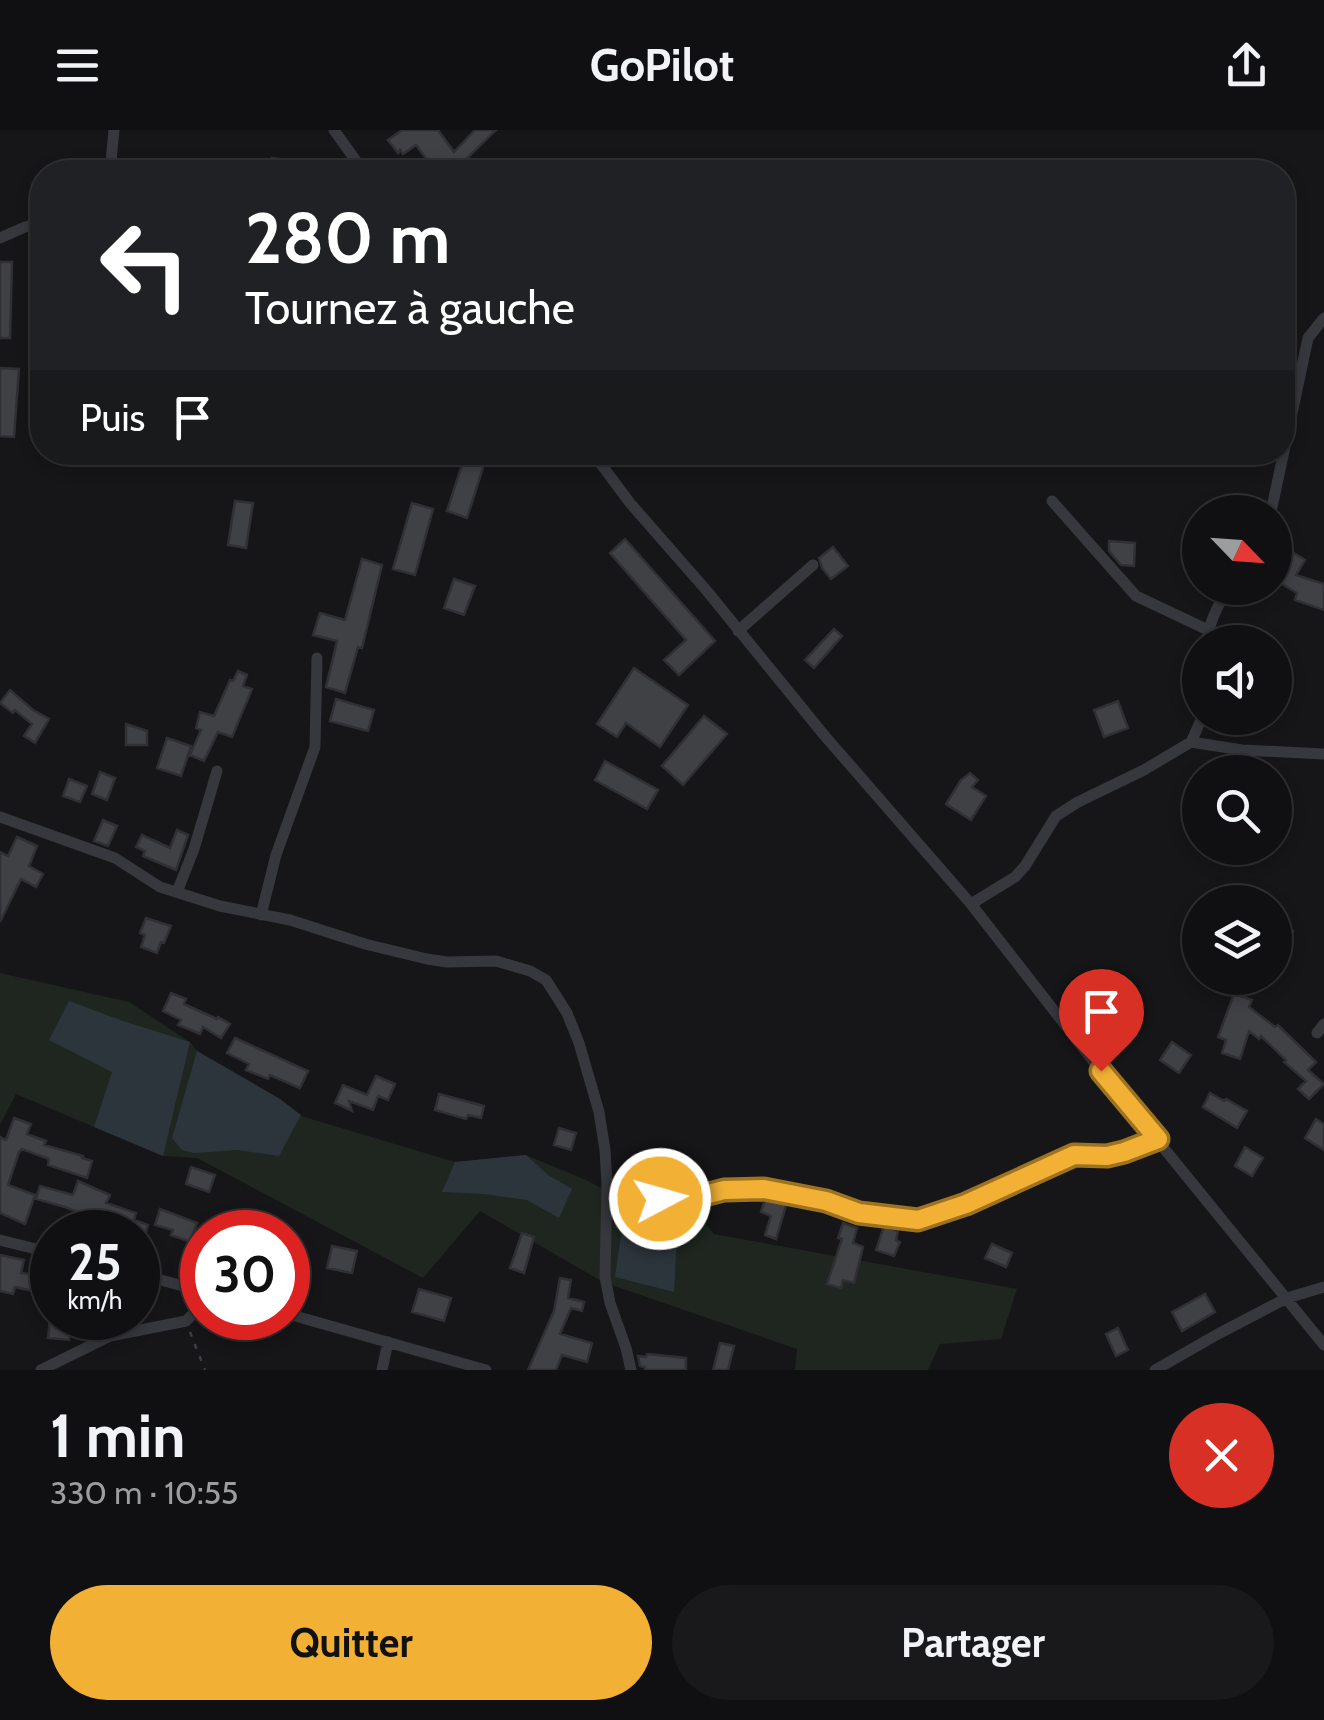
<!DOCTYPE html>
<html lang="fr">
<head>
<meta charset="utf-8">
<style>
  body { margin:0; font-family:Cabin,sans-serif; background:#19191b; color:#f1f3f6; height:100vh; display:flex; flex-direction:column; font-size:38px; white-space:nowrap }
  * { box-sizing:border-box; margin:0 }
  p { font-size:32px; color:#9c9d9f }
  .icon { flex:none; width:55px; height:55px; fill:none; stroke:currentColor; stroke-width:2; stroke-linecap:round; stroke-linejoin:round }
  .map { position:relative; height:1240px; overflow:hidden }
  .panel { display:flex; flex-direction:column; background:#101012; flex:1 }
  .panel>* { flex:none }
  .top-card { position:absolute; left:30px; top:30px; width:1265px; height:305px; border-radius:40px; box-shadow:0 5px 15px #0003,0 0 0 2px #303032; background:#202124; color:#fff; overflow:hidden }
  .needle { width:65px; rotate:115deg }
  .tools { position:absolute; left:1182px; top:365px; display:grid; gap:20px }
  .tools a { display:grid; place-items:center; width:110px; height:110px; border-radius:50%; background:#101012; box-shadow:0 5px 15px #0003,0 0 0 2px #303032; font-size:50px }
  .speed { position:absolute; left:30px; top:1080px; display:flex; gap:20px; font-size:50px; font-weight:700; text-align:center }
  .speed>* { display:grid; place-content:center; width:130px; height:130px; border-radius:50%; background:#101012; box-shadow:0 5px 15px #0003,0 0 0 2px #303032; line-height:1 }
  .speed small { font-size:25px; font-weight:400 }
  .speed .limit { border:15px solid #d22; background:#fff; color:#111 }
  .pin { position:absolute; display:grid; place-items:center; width:85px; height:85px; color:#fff; margin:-102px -42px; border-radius:50% 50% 50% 0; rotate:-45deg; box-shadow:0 0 10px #0007 }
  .pin .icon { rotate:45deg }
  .me { position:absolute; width:110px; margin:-55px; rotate:84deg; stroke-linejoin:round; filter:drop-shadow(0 0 8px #0008) }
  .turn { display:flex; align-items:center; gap:35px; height:210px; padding:0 50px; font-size:45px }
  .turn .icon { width:130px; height:130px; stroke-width:2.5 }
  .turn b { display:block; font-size:70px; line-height:85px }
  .then { display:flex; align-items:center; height:95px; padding:0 50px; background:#0003; gap:20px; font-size:38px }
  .round { display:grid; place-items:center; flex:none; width:105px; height:105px; border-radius:52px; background:#19191b }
  .summary { display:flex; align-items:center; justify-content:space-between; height:170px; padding:0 50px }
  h1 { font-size:60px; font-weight:800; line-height:75px }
  .button { display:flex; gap:20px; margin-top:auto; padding:20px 50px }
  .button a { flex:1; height:115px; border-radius:60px; background:#f2b134; color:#111; font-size:40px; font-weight:800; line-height:115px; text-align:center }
  .button a+a { background:#19191b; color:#f1f3f6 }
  header { display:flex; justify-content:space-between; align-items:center; height:130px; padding:0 50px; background:#101012; font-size:45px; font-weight:800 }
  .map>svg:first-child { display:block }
  .green { fill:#1e261f }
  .water { fill:#2c353c }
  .building { fill:#404145; stroke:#303034; stroke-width:2.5 }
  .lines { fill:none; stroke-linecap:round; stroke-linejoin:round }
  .path { stroke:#3d3f44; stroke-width:2.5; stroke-dasharray:5 8; stroke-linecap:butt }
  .minor { stroke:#37383d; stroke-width:11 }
  .route-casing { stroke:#9d7322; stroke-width:25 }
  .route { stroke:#f2b134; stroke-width:18 }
</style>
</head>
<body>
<header><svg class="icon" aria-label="menu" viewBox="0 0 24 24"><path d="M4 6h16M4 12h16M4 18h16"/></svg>GoPilot<svg class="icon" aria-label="share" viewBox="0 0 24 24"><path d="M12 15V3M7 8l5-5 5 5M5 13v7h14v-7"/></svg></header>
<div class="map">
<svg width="1324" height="1240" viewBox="0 0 1324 1240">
  <rect width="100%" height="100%" fill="#161618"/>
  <path class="green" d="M0,843l129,29 61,40 7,9 83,48 21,17 154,46 71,-7 60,25 34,18 49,13 28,2 17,21 303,55 -16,50 -61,5 -12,26h-133l2,-21 -194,-67 -123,-71 -57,67 -226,-120 -34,-2 -147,-62 -16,31z"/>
  <path class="water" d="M69,871l54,20 67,21 -27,114 -69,-29 18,-55 -63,-32z
    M197,921l83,48 21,16 -22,41 -41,-6 -44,3 -12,-3 -10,-12z
    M526,1025l22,20 24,14 -13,29 -32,-18 -43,-6 -42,-2 13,-30z
    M623,1091l54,14 -3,57 -59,-15z"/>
  <path class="building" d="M402,0h36l16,22 21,-22h21l-34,33 8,9h-34l-20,-27 -13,9 -3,-4 -2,3 -10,-13z
    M272,28l58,8v6h-60z
    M0,132h12l-2,76h-10z
    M0,238l19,1 -5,68 -14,-1z
    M466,322h22l-21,66 -20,-7z
    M235,371l18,2 -7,45 -18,-3z
    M412,373l21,6 -18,66 -22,-6z
    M625,409l90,102 -36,34 -15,-15 22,-20 -76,-87z
    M1109,411l26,2 -1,23 -13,-1 -12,-14z
    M1279,414l26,16 -9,15 28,9v26l-29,-10 2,-7 -22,-13 4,-10 -4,-2v-18z
    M833,417l15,19 -17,13 -9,-11 -3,-10z
    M362,429l20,6 -20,83 -4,-1 -13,46 -19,-6 11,-46 -24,-6 7,-22 25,7z
    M454,449l21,7 -11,29 -20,-7z
    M834,499l8,7 -28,32 -9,-8z
    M634,538l54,37 -28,42 -34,-24 -9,14 -20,-13z
    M238,541l9,4 -4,11 9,3 -20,48 -14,-5 -14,29 -14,-6 11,-25 -5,-2 4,-16 14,4 16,-36 3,1z
    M10,560l23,20 16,9 -14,24 -11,-7 8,-12 -17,-14 -2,3 -13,-10z
    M336,569l38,11 -6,21 -38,-10z
    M1118,571l10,27 -24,9 -10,-27z
    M704,586l23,18 -44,51 -21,-19z
    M126,594l21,7v14h-21z
    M167,608l24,8 -10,30 -24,-8z
    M605,631l53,29 -11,19 -52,-29z
    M100,642l15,6 -8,22 -15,-6z
    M970,643l8,7 -6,7 14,9 -15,24 -25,-16 15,-24z
    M69,649l18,7 -7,16 -17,-6z
    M103,690l14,6 -9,20 -14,-5z
    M177,700l11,5 -12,35 -33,-14 2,-5 -9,-4 6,-12 28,13z
    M17,707l20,9 -8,20 14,8 -7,13 -15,-8 -21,43v-70l8,4z
    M146,788l25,8 -7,17 -3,-1 -4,11 -16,-6 4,-12 -5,-2z
    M1275,795l18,6 -9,25 -9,-3z
    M171,863l15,6 -2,5 33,15 1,-2 12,7 -9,14 -18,-11 -3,7 -22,-9 3,-5 -18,-9z
    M1234,864l18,6 -3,7 26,20 3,-2 38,37 -8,8 16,14 -15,15 -11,-10 8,-8 -22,-19 2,-2 -25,-24 -2,3 -10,-8 -9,28 -18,-6 4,-13 -8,-3z
    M235,908l73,33 -8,17 -30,-13 -2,4 -22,-9 3,-6 -22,-11z
    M1172,912l19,13 -12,18 -19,-13z
    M376,946l19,8 -7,16 -10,-4 -5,14 -24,-9 3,10 -17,-8 8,-18 24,10z
    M1210,963l14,8 2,-2 21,12 -10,17 -34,-21z
    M439,964l45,12 -3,12 -13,-3 -2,4 -31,-9z
    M14,988l17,6 -4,10 19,7 -2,4 39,11 -1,2 10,3 -5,17 -39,-13 1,-6 -27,-10 -3,3 -11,33 27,10 -10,29 -25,-11v-76l6,3z
    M1316,989l8,5v26l-19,-12z
    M559,998l17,5 -5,17 -17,-5z
    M1245,1017l18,11 -11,18 -17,-10z
    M191,1037l24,8 -6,17 -23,-8z
    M78,1051l32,14 -4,8 30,10 -2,7 14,5 -8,27h-2v-20h-36l4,-9 -41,-16 -29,-8 4,-13 33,9z
    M765,1069l22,3 -11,37 -11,-4 6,-19 -10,-4z
    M160,1079l37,14 -7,19 -19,-7 2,-5 -18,-5z
    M843,1093l14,5 -4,15 10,4 -9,36 -11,-3 -2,8 -14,-4 15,-45 -4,-1z
    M884,1096l14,5 -2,9 4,2 -6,14 -18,-6z
    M522,1103l12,4 -10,36 -14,-5z
    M992,1114l20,9 -6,14 -21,-9z
    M332,1116l25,5 -5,22 -25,-5z
    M0,1125l24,5 -3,13 15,2 -3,16 -18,-4 -2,7 -13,-3z
    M560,1148l11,2 -3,18 16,4 -2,9 -11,-3 -11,26 32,9 -5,19 -25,-7 -6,15h-28l26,-59z
    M419,1159l32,9 -7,23 -32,-9z
    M1205,1164l10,18 -33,19 -10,-19z
    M50,1189l21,3 -2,18 -21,-2z
    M1118,1198l10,22 -12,6 -10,-22z
    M720,1213l14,3 -6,24h-15z
    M647,1224l39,4v12h-41v-3l-5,-1 -2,-10 8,1z"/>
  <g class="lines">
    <path class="path" d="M190,1202l15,38"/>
    <path class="minor" d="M334,0l30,42
      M110,42l4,-42
      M0,108l25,-11 17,-4
      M592,322l38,51 77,88 117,144 147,169 130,167 223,274
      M1052,371l84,95 72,34
      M1271,382l37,-174 16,-20
      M738,501l75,-66
      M1207,512c2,-19 11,-38 22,-54
      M1191,612l51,8 82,4
      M0,687l115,41 45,29 60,19 70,14 75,24 62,15 20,3 49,-1 34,10 16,9 21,33 12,30 20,69 6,38 2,34 -2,93 5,26 16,45 5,22
      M177,762l17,-43 23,-78
      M971,774l44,-27 10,-11 31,-50 22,-14 66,-32 47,-28 11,-24
      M261,785l15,-60 39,-108 2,-89
      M1317,903l7,-9
      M607,1054l27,2 40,17 50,-13h53l49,11 33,12 59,7 48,-15 108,-50 33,1 33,-8 17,-9
      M0,1110l52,13
      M138,1144l64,17
      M288,1184l198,56
      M41,1240l69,-34 76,-15 16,-16
      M382,1240l6,-28
      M1155,1240l63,-36 69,-36 37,-11"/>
  </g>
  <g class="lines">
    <g class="route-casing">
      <path id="route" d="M660,1069l14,4 50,-13 40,-1 62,12 33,12 59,7 48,-16 108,-49 33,1 17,-4 34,-13 -57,-68"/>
    </g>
    <use href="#route" class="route"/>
  </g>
</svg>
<div class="tools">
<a><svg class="needle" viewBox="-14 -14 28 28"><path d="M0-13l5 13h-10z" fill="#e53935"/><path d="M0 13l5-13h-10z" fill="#9c9d9f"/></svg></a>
<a><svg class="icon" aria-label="sound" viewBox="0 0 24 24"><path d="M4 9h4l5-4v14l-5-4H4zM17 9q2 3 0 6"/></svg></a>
<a><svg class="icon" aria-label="search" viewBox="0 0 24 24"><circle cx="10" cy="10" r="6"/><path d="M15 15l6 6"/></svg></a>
<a><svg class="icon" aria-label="layers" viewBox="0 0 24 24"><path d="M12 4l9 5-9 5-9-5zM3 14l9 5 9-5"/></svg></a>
</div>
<div class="speed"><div>25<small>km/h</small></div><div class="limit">30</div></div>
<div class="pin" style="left:1101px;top:941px;background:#d93025"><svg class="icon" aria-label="arrive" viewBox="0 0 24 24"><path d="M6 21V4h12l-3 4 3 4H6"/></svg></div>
<svg class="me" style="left:660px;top:1069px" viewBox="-20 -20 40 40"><circle r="17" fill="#f2b134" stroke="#fff" stroke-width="3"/><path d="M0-11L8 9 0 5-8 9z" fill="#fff"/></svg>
<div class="top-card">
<div class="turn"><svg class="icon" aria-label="left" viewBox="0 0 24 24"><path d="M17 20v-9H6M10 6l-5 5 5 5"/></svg><div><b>280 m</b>Tournez à gauche</div></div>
<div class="then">Puis<svg class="icon" aria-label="arrive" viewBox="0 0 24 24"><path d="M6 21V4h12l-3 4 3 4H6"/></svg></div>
</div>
</div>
<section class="panel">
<div class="summary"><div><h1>1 min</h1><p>330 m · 10:55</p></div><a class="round" style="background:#d93025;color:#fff"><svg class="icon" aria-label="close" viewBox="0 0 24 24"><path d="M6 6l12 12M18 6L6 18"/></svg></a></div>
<div class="button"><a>Quitter</a><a>Partager</a></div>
</section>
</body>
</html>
